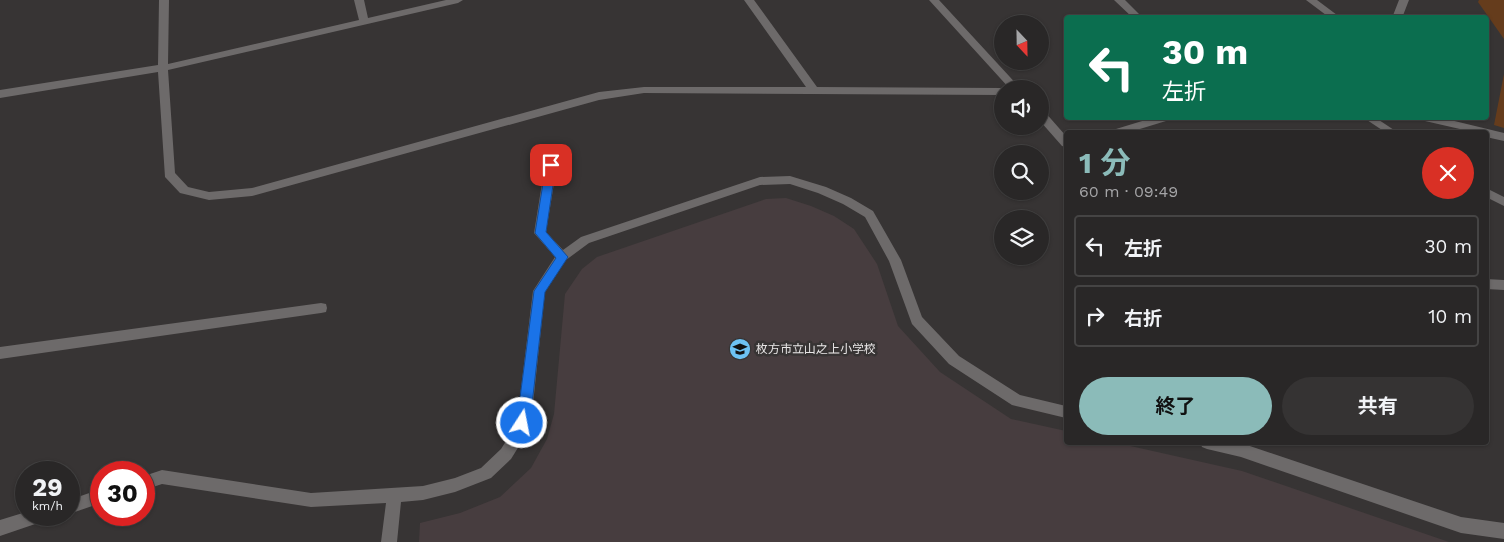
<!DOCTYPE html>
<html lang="ja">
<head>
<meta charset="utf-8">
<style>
  body { margin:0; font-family:"Work Sans","Noto Sans JP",sans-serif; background:#353333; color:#f1f3f6; height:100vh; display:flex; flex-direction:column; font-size:19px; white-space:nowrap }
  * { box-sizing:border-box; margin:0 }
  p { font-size:16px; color:#a5a5a7 }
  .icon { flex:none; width:28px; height:28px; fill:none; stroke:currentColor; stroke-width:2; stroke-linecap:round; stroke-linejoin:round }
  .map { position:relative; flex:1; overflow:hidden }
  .drawer { position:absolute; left:1064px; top:130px; width:425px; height:315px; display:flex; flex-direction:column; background:#292727; border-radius:5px; box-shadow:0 1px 4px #0004,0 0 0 1px #454444 }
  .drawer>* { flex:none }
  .guide { position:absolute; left:1064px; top:15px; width:425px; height:105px; border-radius:5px; box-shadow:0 1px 4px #0004,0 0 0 1px #454444; background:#0b6e4f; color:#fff; overflow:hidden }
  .needle { width:32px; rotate:158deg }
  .controls { position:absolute; left:994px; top:15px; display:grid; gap:10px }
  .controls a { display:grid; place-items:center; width:55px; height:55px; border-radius:50%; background:#292727; box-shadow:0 1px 4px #0004,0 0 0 1px #454444; font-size:25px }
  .speed { position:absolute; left:15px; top:461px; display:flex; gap:10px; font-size:25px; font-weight:700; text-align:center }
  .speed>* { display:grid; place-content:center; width:65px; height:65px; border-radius:50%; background:#292727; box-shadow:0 1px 4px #0004,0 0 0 1px #454444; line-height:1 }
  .speed small { font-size:12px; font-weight:400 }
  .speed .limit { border:8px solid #d22; background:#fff; color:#111 }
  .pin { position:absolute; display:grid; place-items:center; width:42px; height:42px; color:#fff; margin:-21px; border-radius:10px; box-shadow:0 2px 8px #0006 }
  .me { position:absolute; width:55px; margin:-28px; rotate:11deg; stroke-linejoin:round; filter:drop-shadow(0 0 4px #0008) }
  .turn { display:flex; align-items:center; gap:18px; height:105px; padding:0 15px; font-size:22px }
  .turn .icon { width:65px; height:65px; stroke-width:2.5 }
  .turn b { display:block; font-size:35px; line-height:42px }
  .round { display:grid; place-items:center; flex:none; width:52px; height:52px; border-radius:26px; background:#353333 }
  .summary { display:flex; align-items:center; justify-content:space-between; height:85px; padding:0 15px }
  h1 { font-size:30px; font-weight:700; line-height:38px; color:#8bbbb9 }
  .button { display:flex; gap:10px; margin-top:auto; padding:10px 15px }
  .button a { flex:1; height:58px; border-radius:30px; background:#8bbbb9; color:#111; font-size:20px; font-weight:700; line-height:58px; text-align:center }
  .button a+a { background:#353333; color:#f1f3f6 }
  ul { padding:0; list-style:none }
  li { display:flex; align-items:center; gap:15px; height:62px; margin:0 10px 8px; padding:0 5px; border:2px solid #454444; border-radius:5px }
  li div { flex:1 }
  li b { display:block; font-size:19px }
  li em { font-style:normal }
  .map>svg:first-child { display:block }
  .built { fill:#473d3f }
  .green { fill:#653c1c }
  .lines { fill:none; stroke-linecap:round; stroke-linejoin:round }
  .minor { fill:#6d6a6a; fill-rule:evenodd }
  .route { fill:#1a73e8; stroke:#114b97 }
  .labels { text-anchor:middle; stroke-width:5; stroke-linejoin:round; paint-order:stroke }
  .poi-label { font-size:12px; fill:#e8e6e6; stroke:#373434; text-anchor:start }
</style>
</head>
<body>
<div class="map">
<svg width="1504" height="542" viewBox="0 0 1504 542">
  <rect width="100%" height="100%" fill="#373434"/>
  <path class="built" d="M786,198l25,8 23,10 20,13 23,35 21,62 42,46 71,47 55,12v11l51,1 125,28 207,71h-1030l1,-19 40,-10 40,-16 31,-29 16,-29 7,-25 11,-120 17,-25 15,-12 169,-58z"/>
  <path class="green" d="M1479,0h25v39l-26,-37z
    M1504,74v54l-10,-3z"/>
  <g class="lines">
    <path class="minor" d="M159,0h10l-1,64 191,-44 -5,-20h10l4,18 78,-18h17l-5,3 -290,67 7,103 13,14 21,5 43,-4 347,-96 45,-5h162l-62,-87h10l63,87 185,1v7l-358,-2 -45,7 -347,96 -43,4 -29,-7 -15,-16 -7,-105 -158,26v-8l158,-25z
      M929,0h10l82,89h-11z
      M1114,0h11l18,18h-10z
      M1306,0h11l24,18h-11z
      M1399,0h10l-7,18h-10z
      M1040,110l4,1 22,25v11l-4,-1 -22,-25z
      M1152,118h15l-1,3 -36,11h-15l1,-3z
      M1364,118h12l21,14h-12z
      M1424,118h18l62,15v8l-18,-4v-5h-13l-48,-11z
      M551,161l6,4 -11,67 17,18 18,-13 179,-60 30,-1 36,11 25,11 22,13 28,49 21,57 37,39 61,39 46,11v12l-54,-13 -63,-41 -37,-40 -23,-63 -24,-44 -22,-13 -25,-11 -28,-9 -30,1 -171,58 -23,17 -21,32 -13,121 -8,25 -13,21 -20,19 -36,14 -32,8 -22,2 -4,40h-16l5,-39 -75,4 -149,-23 -18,6v-14l18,-6 149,23 112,-7 32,-8 26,-10 20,-19 12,-19 5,-17 15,-122 22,-34 -21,-24 11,-68z
      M1486,188l18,9v9l-18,-9z
      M1486,279l18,1v10l-18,-1z
      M321,303l5,1 1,4 -1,4 -5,1 -321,46v-12z
      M1200,442l41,1 220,74 43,6v16l-43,-6 -220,-76 -34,-8 -5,-2z
      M101,489v14l-32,11v-14z
      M26,512v3h24l-3,5 -47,16v-16z"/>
  </g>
  <path class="route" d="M551,161l5,4 -10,67 22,25 -23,35 -14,121 -5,14 -4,2 -5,-2 -2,-4 3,-10 16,-122 22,-33 -21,-25 11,-68z"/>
  <defs>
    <g id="school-disc" transform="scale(1.125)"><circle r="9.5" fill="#6dc2f3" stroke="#373434"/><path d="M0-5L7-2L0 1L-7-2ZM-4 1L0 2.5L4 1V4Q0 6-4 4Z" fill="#111"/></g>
  </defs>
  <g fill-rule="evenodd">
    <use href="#school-disc" x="740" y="349"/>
  </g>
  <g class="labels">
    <g class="poi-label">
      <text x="756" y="353">枚方市立山之上小学校</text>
    </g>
  </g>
</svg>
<div class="controls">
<a><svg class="needle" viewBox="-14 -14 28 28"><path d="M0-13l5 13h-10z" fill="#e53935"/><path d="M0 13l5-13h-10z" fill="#a5a5a7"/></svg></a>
<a><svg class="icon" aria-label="sound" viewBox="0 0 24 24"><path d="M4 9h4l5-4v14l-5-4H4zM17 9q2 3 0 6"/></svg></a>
<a><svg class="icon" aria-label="search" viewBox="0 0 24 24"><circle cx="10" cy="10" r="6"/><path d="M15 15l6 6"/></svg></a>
<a><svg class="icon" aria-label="layers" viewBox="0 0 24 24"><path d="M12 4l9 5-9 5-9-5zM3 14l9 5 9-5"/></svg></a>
</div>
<div class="speed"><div>29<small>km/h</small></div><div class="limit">30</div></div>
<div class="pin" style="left:551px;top:165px;background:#d93025"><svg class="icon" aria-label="arrive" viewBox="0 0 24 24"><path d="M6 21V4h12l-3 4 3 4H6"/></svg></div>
<svg class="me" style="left:522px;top:423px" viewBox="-20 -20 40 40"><circle r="17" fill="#1a73e8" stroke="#fff" stroke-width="3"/><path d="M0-11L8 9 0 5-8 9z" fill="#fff"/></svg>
<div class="guide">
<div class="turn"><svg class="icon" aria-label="left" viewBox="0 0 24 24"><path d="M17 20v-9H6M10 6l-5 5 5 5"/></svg><div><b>30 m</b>左折</div></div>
</div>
<section class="drawer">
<div class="summary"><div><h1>1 分</h1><p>60 m · 09:49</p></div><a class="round" style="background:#d93025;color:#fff"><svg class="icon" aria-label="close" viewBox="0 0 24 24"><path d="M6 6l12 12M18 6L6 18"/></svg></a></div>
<ul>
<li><svg class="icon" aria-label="left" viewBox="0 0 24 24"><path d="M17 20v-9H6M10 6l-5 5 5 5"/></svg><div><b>左折</b></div><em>30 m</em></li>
<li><svg class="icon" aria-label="right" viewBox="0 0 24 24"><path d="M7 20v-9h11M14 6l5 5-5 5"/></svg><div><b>右折</b></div><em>10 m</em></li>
</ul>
<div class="button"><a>終了</a><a>共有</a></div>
</section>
</div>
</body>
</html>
